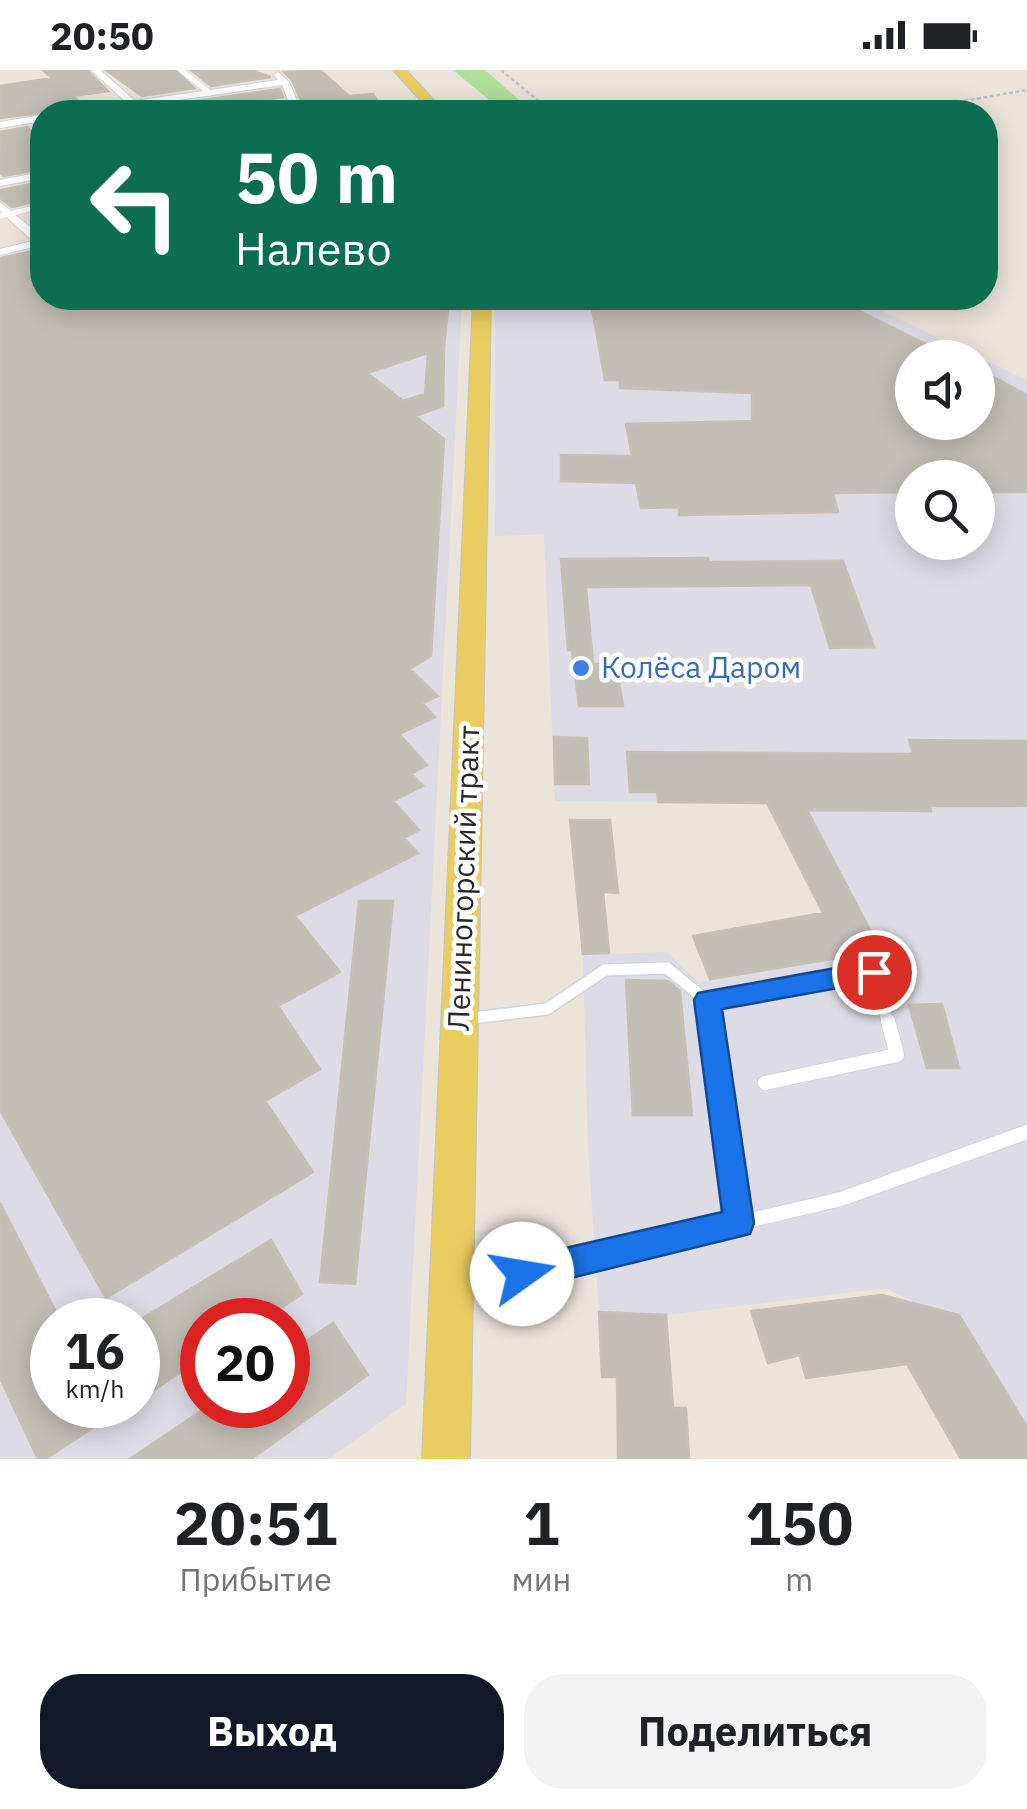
<!DOCTYPE html>
<html lang="ru">
<head>
<meta charset="utf-8">
<style>
  body { margin:0; font-family:"IBM Plex Sans",sans-serif; background:#f2f2f2; color:#202124; height:100vh; display:flex; flex-direction:column; font-size:38px; white-space:nowrap }
  * { box-sizing:border-box; margin:0 }
  p { font-size:32px; color:#757577 }
  .icon { flex:none; width:55px; height:55px; fill:none; stroke:currentColor; stroke-width:2; stroke-linecap:round; stroke-linejoin:round }
  .map { position:relative; height:1389px; overflow:hidden }
  .details { display:flex; flex-direction:column; background:#fff; flex:1 }
  .details>* { flex:none }
  .top-card { position:absolute; left:30px; top:30px; width:968px; height:210px; border-radius:40px; box-shadow:0 5px 25px #0003; background:#0b6e4f; color:#fff; overflow:hidden }
  .buttons { position:absolute; left:895px; top:270px; display:grid; gap:20px }
  .buttons a { display:grid; place-items:center; width:100px; height:100px; border-radius:50%; background:#fff; box-shadow:0 5px 25px #0003; font-size:50px }
  .speed { position:absolute; left:30px; top:1228px; display:flex; gap:20px; font-size:50px; font-weight:700; text-align:center }
  .speed>* { display:grid; place-content:center; width:130px; height:130px; border-radius:50%; background:#fff; box-shadow:0 5px 25px #0003; line-height:1 }
  .speed small { font-size:25px; font-weight:400 }
  .speed .limit { border:15px solid #d22; background:#fff; color:#111 }
  .pin { position:absolute; display:grid; place-items:center; width:85px; height:85px; color:#fff; margin:-42px; border:5px solid #fff; border-radius:50%; box-shadow:0 2px 10px #0007 }
  .me { position:absolute; width:110px; margin:-55px; rotate:77deg; stroke-linejoin:round; filter:drop-shadow(0 0 8px #0008) }
  .turn { display:flex; align-items:center; gap:35px; height:210px; padding:0 40px; font-size:45px }
  .turn .icon { width:130px; height:130px; stroke-width:2.5 }
  .turn b { display:block; font-size:70px; line-height:85px }
  .eta { display:flex; justify-content:space-evenly; align-items:center; height:170px; text-align:center }
  .eta b { font-size:60px; font-weight:700; line-height:70px }
  .primary-button { display:flex; gap:20px; margin-top:auto; padding:20px 40px }
  .primary-button a { flex:1; height:115px; border-radius:40px; background:#111827; color:#fff; font-size:40px; font-weight:700; line-height:115px; text-align:center }
  .primary-button a+a { background:#f2f2f2; color:#202124 }
  .status { display:flex; justify-content:space-between; align-items:center; height:70px; padding:0 50px; background:#fff; direction:ltr }
  .status svg { height:28px; fill:currentColor }
  .map>svg:first-child { display:block }
  .industrial { fill:#dddbe3; fill-rule:evenodd }
  .green { fill:#afdf99 }
  .building { fill:#c2beb6; stroke:#c5c0b5; stroke-width:2.5; fill-rule:evenodd }
  .lines { fill:none; stroke-linecap:round; stroke-linejoin:round }
  .service-far2-casing { stroke:#d0d3e1; stroke-width:6 }
  .service-far1-casing { stroke:#d0d3e1; stroke-width:14 }
  .service-casing { stroke:#d0d3e1; stroke-width:16 }
  .minor-casing { stroke:#d0d3e1; stroke-width:2 }
  .primary-casing { stroke:#c3c3c3; stroke-width:2 }
  .path { stroke:#c3c3c3; stroke-width:2.5; stroke-dasharray:4 2.5; stroke-linecap:butt }
  .service-far2 { stroke:#fff; stroke-width:5 }
  .service-far1 { stroke:#fff; stroke-width:11 }
  .service { stroke:#fff; stroke-width:14 }
  .minor { fill:#fff; fill-rule:evenodd }
  .primary { fill:#eacd60; fill-rule:evenodd }
  .route { fill:#1a73e8; stroke:#114b97; stroke-width:2.5 }
  .shop-dot { fill:#3f7fe0; stroke:#fff; stroke-width:4 }
  .labels { text-anchor:middle; stroke-width:9; stroke-linejoin:round; paint-order:stroke }
  .shop-label { font-size:30px; fill:#366cbe; stroke:#fff; text-anchor:start }
  .street-label { font-size:30px; fill:#282828; stroke:#fff }
</style>
</head>
<body>
<div class="status"><b>20:50</b><svg viewBox="0 0 49 12"><path d="M0 12V9h3v3zM5 12V6h3v6zM10 12V3h3v9zM15 12V0h3v12zM26 1h20v11H26zM47 4h2v5h-2z"/></svg></div>
<div class="map">
<svg width="1027" height="1389" viewBox="0 0 1027 1389">
  <rect width="100%" height="100%" fill="#eae4db"/>
  <path class="industrial" d="M42,214v14h420l-56,1106 -78,55h-328v-1164zM52,1250h86v85h-86zM202,1250h86v85h-86z
    M495,228h360l172,82v426h-106l106,2v618l-67,-111 -39,-10 -36,-17 -219,27 -67,-3 -11,-165 -5,-192 84,-3 31,30 183,-31 -78,-148 -248,-2 -11,-267 -49,2zM912,288h66v64h-66zM912,408h66v64h-66z"/>
  <path class="green" d="M453,0h32l48,42h-36l-9,-13z"/>
  <path class="building" d="M43,0h44l21,21 -35,5 11,10 -11,3 -73,9v-32l52,-8z
    M106,0h69l19,18 -52,8z
    M191,0h59l21,7 -60,9z
    M320,0l29,26 24,-2 12,18h-79l-14,-32 -8,-8z
    M280,19l3,8 -58,9 -5,6h-72l6,-5z
    M27,57l15,18v24l-38,7 -4,-3v-41z
    M42,112v18l-30,7 -12,-9v-8z
    M42,179v49h407l-5,50 -6,2h6l-1,56 -28,10 29,23 -13,217 -21,13 28,27 -16,7 13,14 -36,17 28,31 -16,9 12,12 -30,15 26,29 -15,8 14,15 -123,63 45,56 -62,34 42,63 -55,32 48,71 -207,126 -106,-188v-852zM428,283l-3,41 -22,7 -36,-28z
    M590,228h243l121,60h-42v64h66v-53l49,26v97h-49v-14h-66v14l-79,1 5,19 -159,3v-8l-38,1 -5,-25 -75,-2v-26l71,1 -6,-32 126,-3v-28l-132,-5v-8h-15z
    M708,488l1,4 134,-1 31,86 -44,1 -19,-63 -225,2 7,77h23l7,42h-44l-7,-56h-4l-7,-91z
    M554,667l33,1 2,46h-34z
    M909,670l118,1v65h-97l1,5 -124,-1 74,141 -171,28 -17,-43 130,-23 -56,-110 -109,-1 -1,-10h-27l-3,-40 286,2z
    M570,750h40l8,73 -15,-1 6,61 -26,1z
    M359,831h34l-38,383 -35,-2z
    M626,910l42,1 12,10 12,124h-59z
    M942,934l17,64h-32l-18,-63z
    M0,1133l60,117h-8v85h76l-83,54h-7l-38,-81z
    M271,1170l31,54 -40,26h-60v38l-48,32 -16,-32v-37z
    M882,1225l77,20 68,112v32h-66l-54,-95 -101,14 -6,-23 -32,8 -17,-52z
    M599,1242l67,3 7,93h13l3,51h-71l-1,-82h-15z
    M333,1253l35,52 -117,84h-121l80,-54h78v-52z"/>
  <g class="lines">
    <g class="service-far2-casing">
      <path id="service-far2" d="M181,0l29,23
        M226,42l66,-10
        M0,146l42,-10"/>
    </g>
    <g class="service-far1-casing">
      <path id="service-far1" d="M707,931l3,23
        M465,949l82,-10 58,-39 62,-2 40,33 167,-29 14,52"/>
    </g>
    <g class="service-casing">
      <path id="service" d="M710,951l29,202
        M765,1013l132,-28 -9,-34
        M460,1218l381,-89 186,-67"/>
    </g>
    <g class="minor-casing">
      <path id="minor" d="M91,0h9l35,31 143,-21 -4,-5 4,-3 11,10 13,30h-9l-11,-27 -187,27h-20l51,-10z
        M42,45v6l-42,7v-6z
        M42,102v6l-42,8v-6z
        M0,132l42,35v8l-42,10v-6l33,-8 -33,-30z"/>
    </g>
    <g class="primary-casing">
      <path id="primary" d="M393,0h13l39,42h-14z
        M473,228h18l-21,1161h-48z"/>
    </g>
    <path class="path" d="M501,0l51,42
      M900,42l127,-22"/>
    <use href="#service-far2" class="service-far2"/>
    <use href="#service-far1" class="service-far1"/>
    <use href="#service" class="service"/>
    <use href="#minor" class="minor"/>
    <use href="#primary" class="primary"/>
  </g>
  <path class="route" d="M874,891l9,3 4,8 -4,8 -161,29 32,214 -4,11 -228,56 -11,-5 -5,-11 5,-11 11,-5 200,-46 -28,-212 4,-7z"/>
  <circle class="shop-dot" cx="581" cy="598" r="10"/>
  <g class="labels">
    <g class="shop-label">
      <text x="601" y="608">Колёса Даром</text>
    </g>
    <g class="street-label">
      <text transform="translate(464 808) rotate(-88)" y="10">Лениногорский тракт</text>
    </g>
  </g>
</svg>
<div class="buttons">
<a><svg class="icon" aria-label="sound" viewBox="0 0 24 24"><path d="M4 9h4l5-4v14l-5-4H4zM17 9q2 3 0 6"/></svg></a>
<a><svg class="icon" aria-label="search" viewBox="0 0 24 24"><circle cx="10" cy="10" r="6"/><path d="M15 15l6 6"/></svg></a>
</div>
<div class="speed"><div>16<small>km/h</small></div><div class="limit">20</div></div>
<div class="pin" style="left:874px;top:902px;background:#d93025"><svg class="icon" aria-label="arrive" viewBox="0 0 24 24"><path d="M6 21V4h12l-3 4 3 4H6"/></svg></div>
<svg class="me" style="left:522px;top:1204px" viewBox="-20 -20 40 40"><circle r="19" fill="#fff"/><path d="M0-13L10 11 0 6-10 11z" fill="#1a73e8"/></svg>
<div class="top-card">
<div class="turn"><svg class="icon" aria-label="left" viewBox="0 0 24 24"><path d="M17 20v-9H6M10 6l-5 5 5 5"/></svg><div><b>50 m</b>Налево</div></div>
</div>
</div>
<section class="details">
<div class="eta">
<div><b>20:51</b><p>Прибытие</p></div>
<div><b>1</b><p>мин</p></div>
<div><b>150</b><p>m</p></div>
</div>
<div class="primary-button"><a>Выход</a><a>Поделиться</a></div>
</section>
</body>
</html>
